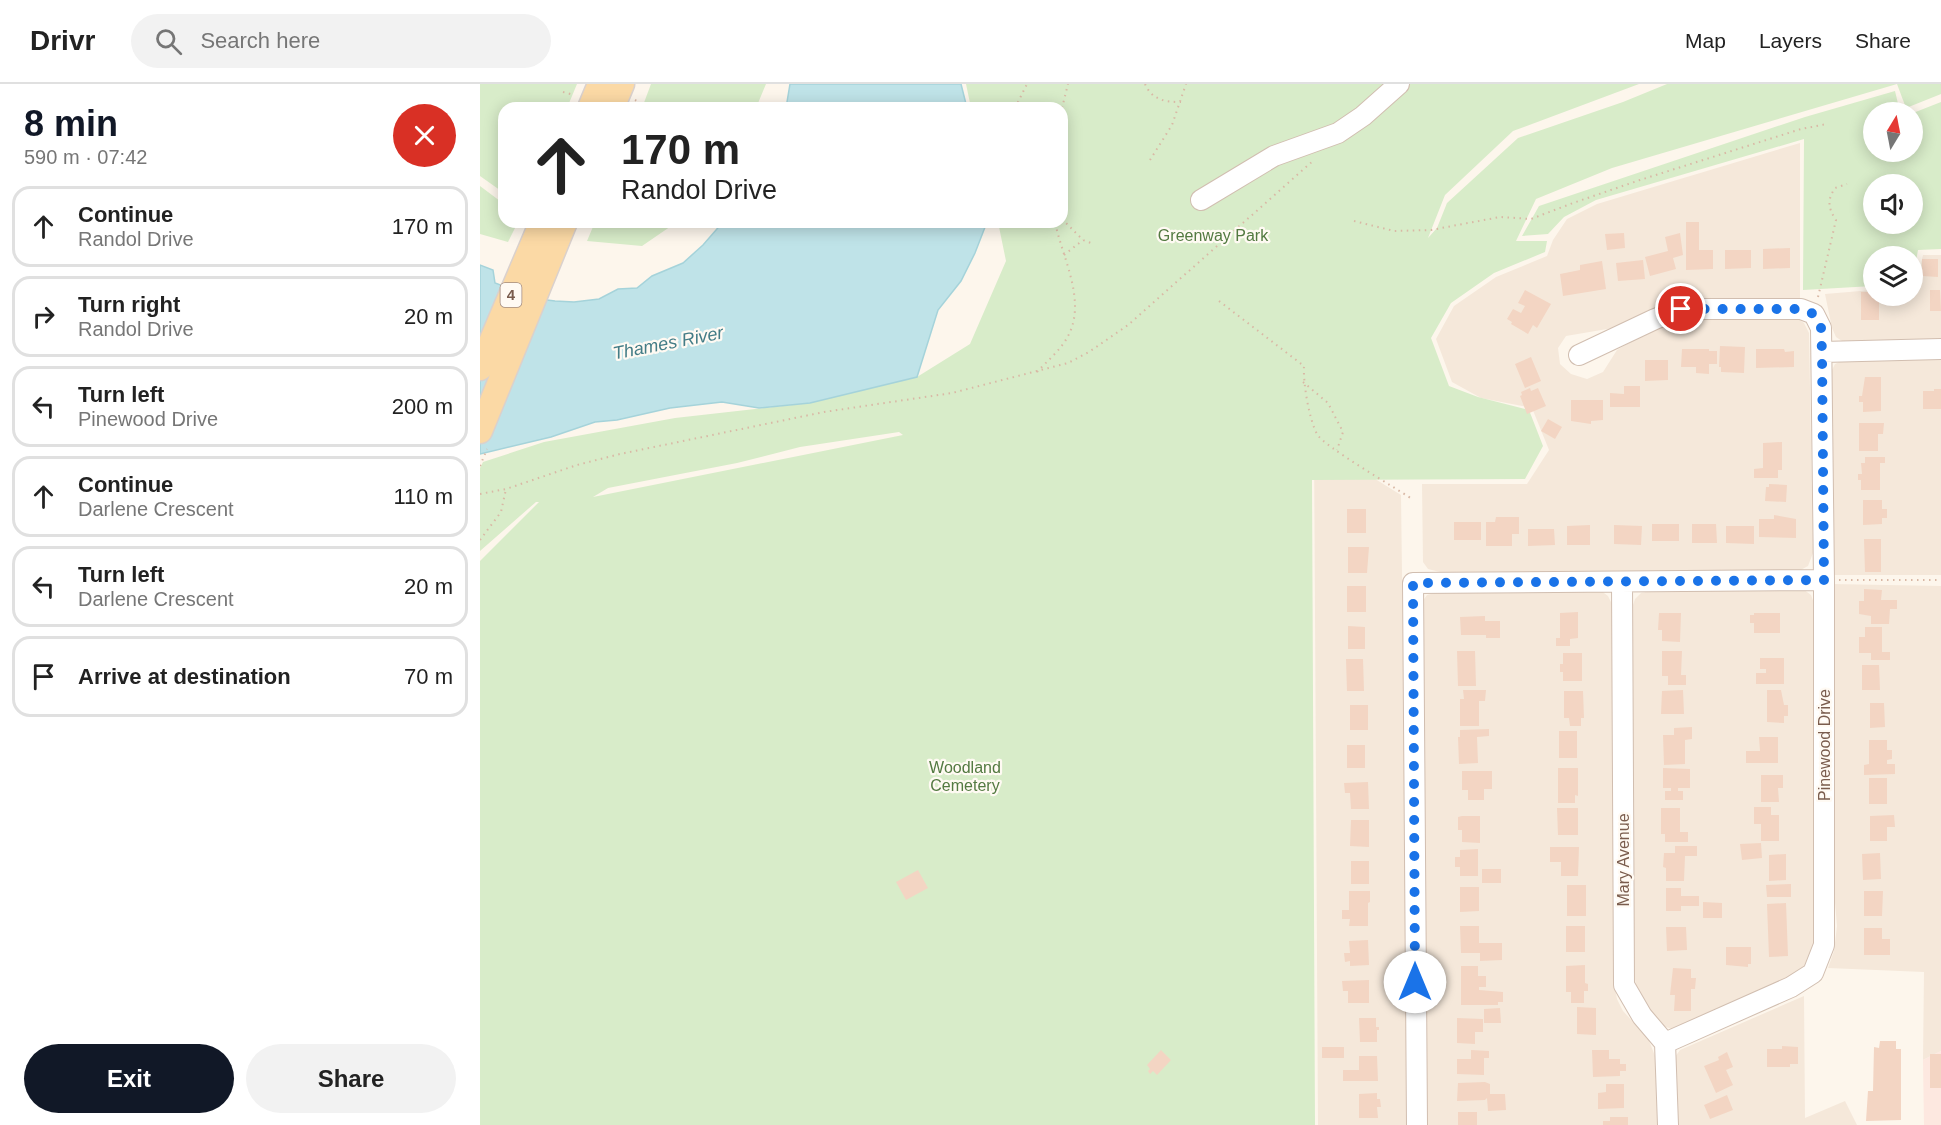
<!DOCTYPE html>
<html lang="en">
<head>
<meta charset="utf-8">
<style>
  body { margin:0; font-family:Helvetica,sans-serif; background:#f2f2f2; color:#222; height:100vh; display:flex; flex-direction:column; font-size:22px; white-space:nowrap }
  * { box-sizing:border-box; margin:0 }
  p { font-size:20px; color:#767676 }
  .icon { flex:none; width:33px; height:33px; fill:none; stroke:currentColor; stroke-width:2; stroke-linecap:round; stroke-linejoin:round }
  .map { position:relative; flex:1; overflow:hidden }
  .panel { display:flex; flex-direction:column; background:#fff; width:480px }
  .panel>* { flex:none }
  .banner { position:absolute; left:18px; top:18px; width:570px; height:126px; border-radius:18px; box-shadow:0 3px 15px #0003; background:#fff; color:#222; overflow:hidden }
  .needle { width:39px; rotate:10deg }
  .controls { position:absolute; left:1383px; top:18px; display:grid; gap:12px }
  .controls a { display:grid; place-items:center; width:60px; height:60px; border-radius:50%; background:#fff; box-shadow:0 3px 15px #0003; font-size:30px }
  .pin { position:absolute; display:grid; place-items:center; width:51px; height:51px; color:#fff; margin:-26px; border:3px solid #fff; border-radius:50%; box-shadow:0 2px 6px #0007 }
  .me { position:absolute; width:66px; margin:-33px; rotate:0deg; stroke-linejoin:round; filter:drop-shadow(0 0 4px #0008) }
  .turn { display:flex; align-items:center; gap:21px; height:126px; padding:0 24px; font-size:27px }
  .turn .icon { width:78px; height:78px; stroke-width:2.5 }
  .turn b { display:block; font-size:42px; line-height:51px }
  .round { display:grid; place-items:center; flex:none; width:63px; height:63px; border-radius:32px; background:#f2f2f2 }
  .headline { display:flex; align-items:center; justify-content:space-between; height:102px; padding:0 24px }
  h1 { font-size:36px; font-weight:700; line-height:45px; color:#111827 }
  .primary-button { display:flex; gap:12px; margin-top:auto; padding:12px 24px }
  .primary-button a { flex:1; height:69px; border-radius:36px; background:#111827; color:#fff; font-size:24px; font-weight:700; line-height:69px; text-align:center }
  .primary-button a+a { background:#f2f2f2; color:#222 }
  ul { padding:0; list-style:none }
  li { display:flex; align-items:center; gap:18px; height:81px; margin:0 12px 9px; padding:0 12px; border:3px solid #e0e0e0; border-radius:18px }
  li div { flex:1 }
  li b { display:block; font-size:22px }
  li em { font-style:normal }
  header { display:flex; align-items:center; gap:36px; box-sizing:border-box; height:84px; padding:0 30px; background:#fff; border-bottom:2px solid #e0e0e0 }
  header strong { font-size:28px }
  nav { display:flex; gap:33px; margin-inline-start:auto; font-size:21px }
  .search { width:420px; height:54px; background:#f2f2f2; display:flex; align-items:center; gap:15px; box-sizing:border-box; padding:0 21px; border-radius:33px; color:#767676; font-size:22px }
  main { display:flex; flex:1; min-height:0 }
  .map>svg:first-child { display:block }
  .residential { fill:#f5e8da }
  .commercial { fill:#fde8e0 }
  .green { fill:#d8ecc9; fill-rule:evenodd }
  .water { fill:#bfe3e8; stroke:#a5d3da; stroke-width:1.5 }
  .building { fill:#f3d5c3 }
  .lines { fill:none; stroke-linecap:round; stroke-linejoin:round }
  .minor-casing { stroke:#d1beb0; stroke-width:22 }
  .major-casing { stroke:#dad1cd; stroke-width:27 }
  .path { stroke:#d9b8a5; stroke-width:2; stroke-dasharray:1.5 4.5; stroke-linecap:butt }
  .minor { stroke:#fff; stroke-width:20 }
  .major { stroke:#fbd9a5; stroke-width:24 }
  .route { stroke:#1a73e8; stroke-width:10; stroke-dasharray:0 18 }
  .labels { text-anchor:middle; stroke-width:4.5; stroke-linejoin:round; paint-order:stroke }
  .shield { fill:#fffaf3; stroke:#a28b7f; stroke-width:1.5 }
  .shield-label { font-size:15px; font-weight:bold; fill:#7a5c4d }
  .park-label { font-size:16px; fill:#537a41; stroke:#fffaf3 }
  .street-label { font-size:16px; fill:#7a5c4d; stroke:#fffaf3 }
  .water-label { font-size:18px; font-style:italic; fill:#437c86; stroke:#fffaf3 }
</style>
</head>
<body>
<header>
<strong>Drivr</strong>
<div class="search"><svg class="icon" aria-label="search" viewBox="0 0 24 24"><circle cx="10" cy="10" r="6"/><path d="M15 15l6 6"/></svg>Search here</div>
<nav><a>Map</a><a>Layers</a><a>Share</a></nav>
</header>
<main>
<section class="panel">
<div class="headline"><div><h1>8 min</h1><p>590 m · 07:42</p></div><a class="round" style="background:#d93025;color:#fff"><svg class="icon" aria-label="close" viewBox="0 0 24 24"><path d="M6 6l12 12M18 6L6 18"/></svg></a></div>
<ul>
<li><svg class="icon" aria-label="ahead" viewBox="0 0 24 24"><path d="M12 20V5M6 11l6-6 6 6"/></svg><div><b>Continue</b><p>Randol Drive</p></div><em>170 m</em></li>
<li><svg class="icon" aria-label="right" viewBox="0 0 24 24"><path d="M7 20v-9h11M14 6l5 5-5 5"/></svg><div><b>Turn right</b><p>Randol Drive</p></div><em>20 m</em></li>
<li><svg class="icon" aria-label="left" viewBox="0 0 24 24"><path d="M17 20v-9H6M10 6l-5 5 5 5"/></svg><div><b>Turn left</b><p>Pinewood Drive</p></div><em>200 m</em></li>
<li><svg class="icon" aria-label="ahead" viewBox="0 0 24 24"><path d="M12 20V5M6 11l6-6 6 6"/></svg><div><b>Continue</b><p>Darlene Crescent</p></div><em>110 m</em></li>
<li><svg class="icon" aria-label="left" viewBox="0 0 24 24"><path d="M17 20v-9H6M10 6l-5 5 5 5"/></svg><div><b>Turn left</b><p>Darlene Crescent</p></div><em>20 m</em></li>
<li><svg class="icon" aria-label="arrive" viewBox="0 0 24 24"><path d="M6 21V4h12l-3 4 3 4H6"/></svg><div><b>Arrive at destination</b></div><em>70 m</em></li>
</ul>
<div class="primary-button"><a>Exit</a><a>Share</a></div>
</section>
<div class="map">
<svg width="1461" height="1041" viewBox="0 0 1461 1041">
  <rect width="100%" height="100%" fill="#fdf6ec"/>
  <path class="residential" d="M1320,59v155l-116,2 -16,3 -36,18 -19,7 -47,8 -8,12 2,16 11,10 16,5 16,-7 14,-22 52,-30 14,-2 112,-1 9,6 5,10 4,220 -5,13 -13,7 -355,-1 -12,-3 -5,-7 -1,-78h105l22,-34 -17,-42 -51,-10 -29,-16 -16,-43 18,-33 42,-29 51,-21 6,-16 14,-21 30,-15z
    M1443,171h18v85l-99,1 -6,-4 -4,-9 -7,-34 48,-4 1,6h38l1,-10h3z
    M1461,274v217h-109l-4,-197 7,-14 11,-5z
    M834,357l87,54 8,630h-91z
    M1351,500l110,2v465l-18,9 1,-88 -96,-4 6,-17 3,-25 -3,-35z
    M1323,505l8,6 3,8 4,321 -3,21 -8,19 -14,13 -118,53 -12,-4 -20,-25 -7,-14 -2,-16 -3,-360 4,-12 6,-6 10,-2z
    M1120,506l8,6 5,10 1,378 3,15 6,12 25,27 12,31v56h-233l-7,-511 2,-12 5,-7 12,-3z
    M1324,912l1,122 40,-17 12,24h-181l-1,-68 5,-7z"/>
  <path class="commercial" d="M1461,967v74h-17l-1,-65z"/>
  <path class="green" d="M0,0h97l-10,24h-63v85l-24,-17z
    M171,0h115l-10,24h-114z
    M486,0h673l-126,47 -68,64 -17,43 9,-10 10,-25 71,-65 105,-36 44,-18h274v10l-35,14 -9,-24 -285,84 -76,31 -20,42h31l-2,11 -51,21 -43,30 -20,35 18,48 29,11 51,13 14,36 -18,33 -213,1 3,645h-835v-564l59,-59h-3l-56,49v-83l3,-6 61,-20 131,-24 135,-15 107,-26 53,-33 36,-83 -8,-39h64v-114h-91zM419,348l4,3 -310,62 15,-9 129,-25 63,-16z
    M1415,7l5,21h-26v40h38l1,-39 28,-11v147l-23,1 -5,28 -1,-22h-38l-1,30 -70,4 1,-151 -208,61 -32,17 -16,17 -26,2 17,-30 266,-89zM1432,100v40h-38v-40z
    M0,102l24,18v18h14l-10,20 -28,-8z
    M115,138h82l-35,24 -55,-5z"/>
  <path class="water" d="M310,0h171l6,24h-181z
    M243,138h264l-12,31 -14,28 -23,29 -21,67 -107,26 -51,5 -37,-6 -52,6 -53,12 -22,2 -44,15 -71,17v-189l13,5 2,13 44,16 16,2 19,1 25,-3 19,-10 19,-1 15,-12 31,-13 20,-18z"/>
  <path class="building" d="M1206,138h13v28h14v19l-27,1z
    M1144,149l1,15 -18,2 -2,-16z
    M1200,149l3,22 -10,3 3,11 -26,7 -5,-19 23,-6 -3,-14z
    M1310,164v20l-27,1v-20z
    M1245,166h26v18l-26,1z
    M1442,175h16v18l-16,-1z
    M1163,176l2,19 -27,2 -2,-18z
    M1122,177l4,28 -43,7 -3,-22 20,-4v-5z
    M1045,206l26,14 -14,24 -4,-3 -5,9 -17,-10 1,-2 -5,-3 6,-10 8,4 4,-7 -7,-3z
    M1450,206h10l1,21h-11z
    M1381,208h13v4h5v24h-18z
    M1240,262l25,1 -1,26 -23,-1v-5h-2z
    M1202,265h27v2h8v13h-8v10l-13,-1v-6h-15z
    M1276,265h28l1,3 9,-1v16l-38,1z
    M1051,273l10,24 -16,7 -10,-24z
    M1165,276h23v20l-23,1z
    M1385,293h16v34l-18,1v-10h-4v-6h3z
    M1144,302h16v21h-30v-14l14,1z
    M1050,304l1,3 7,-3 8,18 -19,8 -7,-18 2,-1 -1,-3z
    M1454,305h7v20h-18v-18h11z
    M1091,316h32v20l-12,1v3l-20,-3z
    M1068,335l14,8 -7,12 -14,-8z
    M1379,339h25l-1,11h-5v17h-19z
    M1302,358v28h-4v8h-24v-9l9,-1v-25z
    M1385,373h20v6h-5v27h-19v-10h-3v-6h4l-1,-11h4z
    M1289,400l18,1 -1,17 -21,-1 1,-14h3z
    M1383,416h19v9h5v9h-5v6l-19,1z
    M867,425h19v24h-19z
    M1294,431l22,4v19l-37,-1v-18h15z
    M1016,433h23v17h-7v12h-26v-24h9z
    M974,438h27v18h-27z
    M1172,440h27v17h-27z
    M1212,440h24l1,19h-25z
    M1110,441v20h-23v-19z
    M1134,441l28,1 -1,19 -27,-1z
    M1246,442h28v18l-28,-1z
    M1048,445h26l1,16 -27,1z
    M1384,455h17v33h-16z
    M868,463h21l-2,26h-19z
    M867,502h19v26h-19z
    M1384,505l18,1 -1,10h16v9h-7l-1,15h-18v-8l-12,-2v-13h5z
    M1098,528v26l-8,1v7h-14v-8h4v-25z
    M1179,529h22l-1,29 -18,-1v-11h-4z
    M1274,529h26v20h-26v-10h-4v-8h4z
    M1005,532v5h15v17h-14v-3h-25l-1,-18z
    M868,542l17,1v22h-17z
    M1385,543h17v25h8v8h-19v-7h-12v-16h6z
    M977,567h18l1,35h-18z
    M1182,567h20l-1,24h5v10h-18v-9h-6z
    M1083,569h19v28h-19v-9h-3v-8h3z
    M1280,574h24v26h-28v-11h10v-4h-6z
    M866,575h17l1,32h-17z
    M1382,581h17l1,25h-18z
    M983,606h23l-1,11h-6v25h-19v-27h4z
    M1203,606l1,24h-23l1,-23z
    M1287,606h14l3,15h4v11h-4v7l-17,-1z
    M1084,607h19l1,27h-3v8h-11l-1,-8h-5z
    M1390,619h14l1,24 -15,1z
    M870,621h18v25h-18z
    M1212,643v12l-7,1v24l-21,1 -1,-30h11v-7z
    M1009,645v7l-12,1 1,26 -19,1 -1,-27h2v-7z
    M1079,647h18v27h-18z
    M1279,653h19v26h-32v-12h14z
    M1389,656h18v10h5v9l-5,1v4h8v10l-31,1v-10l5,-1z
    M867,661h18v23h-18z
    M1078,684h20v28l-3,-1v8h-17z
    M1183,684l27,1v19h-12v3h5v9h-18v-9h6v-3h-8z
    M982,687h30v18h-8v11h-16v-10h-6z
    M1281,691h22v13h-5l1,14h-18z
    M1389,694h18v26h-18z
    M888,698l1,27h-18l-1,-16h-5l-1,-10z
    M1274,723h17v8h8v26h-18v-17h-7z
    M1077,724h21v27h-20z
    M1181,724h19v24h8v10h-23v-8h-4z
    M1414,731l1,12h-8v14h-17v-25z
    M982,732h18v27l-18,-1v-12h-4v-13z
    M871,736h18v27l-19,-1z
    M1281,759l1,15 -20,2 -2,-16z
    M1195,762h22v10h-12l-1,25h-18v-13l-3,-1 1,-14h11z
    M1070,763h29l-1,29h-17v-14h-11z
    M998,765v27h-18v-9h-5v-10h5v-7z
    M1400,769l1,26 -18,1 -1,-26z
    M1306,770v26l-17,1v-26z
    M871,777h18v23h-18z
    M1002,785h19v14h-19z
    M438,786l10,18 -22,12 -10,-18z
    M1311,800v13h-24l-1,-12z
    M1087,801h19v31h-19z
    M980,803h19v24l-19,1z
    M1186,804h15v8h18v10h-18v5h-15z
    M869,807h21v11l-2,1v23h-19l1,-7h-8v-9h7z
    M1384,807h19l-1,25h-18z
    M1223,818l19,1v15h-19z
    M1306,819l2,53 -19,1 -2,-53z
    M980,842h19v17h23v17l-22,1v-8h-19z
    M1086,842h19v26h-19z
    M1186,843h20l1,23 -20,1z
    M1384,844h18v11h8v16h-26z
    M888,856l1,25 -19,1v-5l-5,1 -1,-9h6l-1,-12z
    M1246,863h25v17h-3v3l-22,-2z
    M1105,881v18l3,1v7h-4v12h-13v-11h-5v-26z
    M981,882h17v10h8v11h-7v3l24,2v10h-5v3h-37z
    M1193,884l18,1v9h5l-1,11h-4v22h-17l1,-16h-5z
    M889,896v23h-21v-12h-5l-1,-10z
    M1097,923l19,1v27l-19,-1z
    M1020,924l1,15h-17v-14z
    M879,934h17v9h3v3h-2v12h-17z
    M977,934l26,1v13h-8v12l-18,-1z
    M1400,957h16v8h5v71l-35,1 2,-30h5l1,-44 5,1z
    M1302,962l16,1v17h-8v3h-23v-18h15z
    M842,963h22v11h-22z
    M681,966l10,10 -14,15 -4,-4 -3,3 -2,-3 2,-2 -3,-4z
    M991,966l18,1v7h-5v17l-27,-1v-15h14z
    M1112,966h17v9h11v5h6v7h-6v5l-27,1z
    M1247,968l6,15 -7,3 7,15 -17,8 -12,-27 15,-6 -1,-3z
    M1450,970h11v34h-11z
    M879,972h18l1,25h-35v-11h16z
    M1005,998l5,2v10h15l1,16 -18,1 -1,-13 -2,2 -28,1 1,-18z
    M1126,1000h18v24l-26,1v-16l8,-1z
    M897,1009v6h3l1,8h-4l1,11h-19v-24z
    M1247,1011l6,15 -23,9 -6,-14z
    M978,1028h19v13h-19z
    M1130,1033h18v8h-25v-4h7z"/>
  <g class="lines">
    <g class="minor-casing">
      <path id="minor" d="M721,116l73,-44 64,-23 25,-17 36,-32
        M1342,268l119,-3
        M1099,271l76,-36 26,-10h120l13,5 7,14 3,252v365l-11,28 -22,14 -126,56
        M1142,498l2,403 18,31 23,27 3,82
        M937,1041l-4,-542 411,-3"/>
    </g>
    <g class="major-casing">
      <path id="major" d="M110,24l10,-24
        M132,24l10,-24
        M0,284l62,-146
        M0,347l85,-209"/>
    </g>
    <path class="path" d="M665,0c7,16 20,18 36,18
      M83,8l11,3
      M155,16l15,8
      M535,24l12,-24
      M582,24l6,-24
      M670,76l22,-35 14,-41
      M582,135l21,21 8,3
      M874,137l40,10 37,-1 69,-13 31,2 42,-16 67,-23 161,-51 26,-5
      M584,171l19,-15
      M1338,213l18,-77c-8,-12 -9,-20 -1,-32l12,-4
      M739,217l85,65c-1,17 5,53 13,68 6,12 79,54 95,65
      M557,288c10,-11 24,-22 31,-36 19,-35 -6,-79 -13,-114
      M823,298l25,21 15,29 -6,18
      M0,382l7,-17
      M0,410l26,-5 71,-24 43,-11 204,-42 128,-19 116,-30 21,-11 39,-27 186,-165
      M0,456l21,-28 5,-23
      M1359,496h102"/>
    <use href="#minor" class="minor"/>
    <use href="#major" class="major"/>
  </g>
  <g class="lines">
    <path class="route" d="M935,898l-2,-399 411,-3 -2,-228 -1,-24 -7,-14 -13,-5h-120"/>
  </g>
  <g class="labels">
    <rect class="shield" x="20.5" y="199" width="21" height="24" rx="4.5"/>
    <g class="shield-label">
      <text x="31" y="216">4</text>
    </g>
    <g class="park-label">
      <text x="733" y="157">Greenway Park</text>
      <text x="485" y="689">Woodland<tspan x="485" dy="18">Cemetery</tspan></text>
    </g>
    <g class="street-label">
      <text transform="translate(1344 661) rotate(-90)" y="6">Pinewood Drive</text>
      <text transform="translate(1143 776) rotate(-90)" y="6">Mary Avenue</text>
    </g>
    <g class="water-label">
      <text transform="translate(188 259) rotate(-11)" y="6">Thames River</text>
    </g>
  </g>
</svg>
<div class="controls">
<a><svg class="needle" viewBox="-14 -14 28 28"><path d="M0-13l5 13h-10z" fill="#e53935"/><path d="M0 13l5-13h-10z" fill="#767676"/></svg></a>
<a><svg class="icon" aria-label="sound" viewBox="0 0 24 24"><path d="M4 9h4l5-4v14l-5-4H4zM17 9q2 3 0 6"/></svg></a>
<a><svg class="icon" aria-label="layers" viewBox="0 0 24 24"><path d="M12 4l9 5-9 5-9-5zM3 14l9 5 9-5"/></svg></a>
</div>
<div class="pin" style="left:1201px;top:225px;background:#d93025"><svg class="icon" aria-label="arrive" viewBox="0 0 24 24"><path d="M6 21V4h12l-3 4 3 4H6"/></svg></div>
<svg class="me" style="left:935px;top:898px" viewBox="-20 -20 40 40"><circle r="19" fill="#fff"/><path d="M0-13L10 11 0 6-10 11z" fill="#1a73e8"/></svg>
<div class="banner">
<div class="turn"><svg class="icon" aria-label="ahead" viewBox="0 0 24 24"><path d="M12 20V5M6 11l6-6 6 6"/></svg><div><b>170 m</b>Randol Drive</div></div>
</div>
</div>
</main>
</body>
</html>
